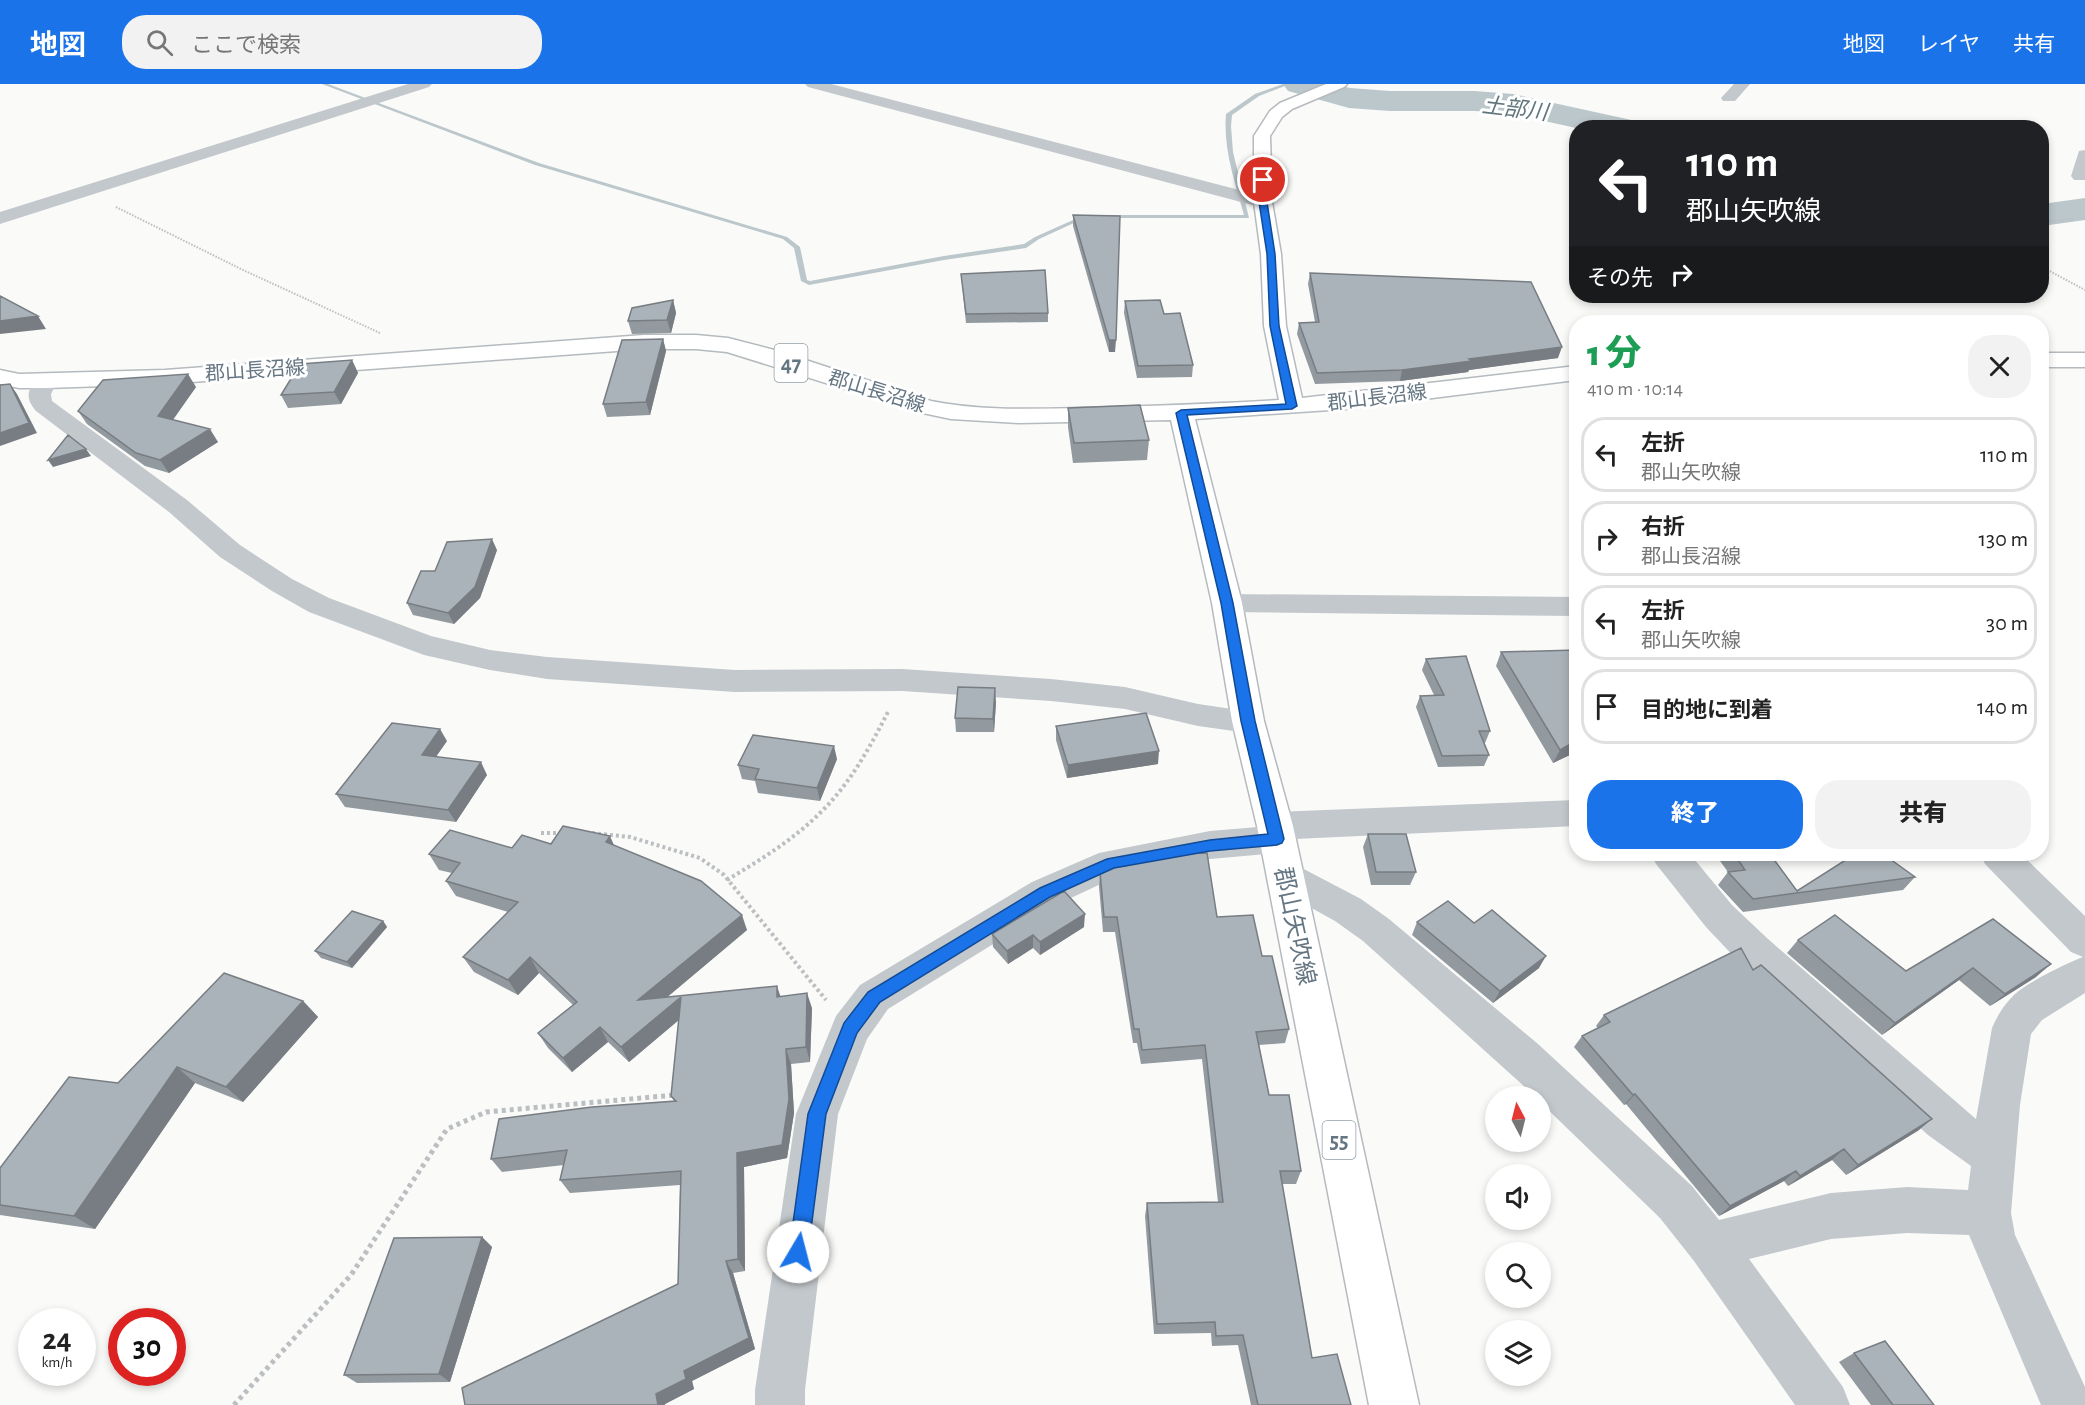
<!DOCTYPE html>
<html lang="ja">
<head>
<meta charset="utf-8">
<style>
  body { margin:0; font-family:"Alegreya Sans","Noto Sans JP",sans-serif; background:#f2f2f2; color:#222; height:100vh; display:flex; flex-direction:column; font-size:22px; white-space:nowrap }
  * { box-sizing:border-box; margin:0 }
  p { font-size:20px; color:#767676 }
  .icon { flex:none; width:33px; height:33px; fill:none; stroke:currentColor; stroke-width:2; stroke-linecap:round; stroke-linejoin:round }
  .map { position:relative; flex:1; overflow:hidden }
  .drawer { position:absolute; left:1569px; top:231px; width:480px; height:546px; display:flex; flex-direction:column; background:#fff; border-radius:24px; box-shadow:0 3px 9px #0003 }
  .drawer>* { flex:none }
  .top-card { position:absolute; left:1569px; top:36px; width:480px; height:183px; border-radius:24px; box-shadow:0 3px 9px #0003; background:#202124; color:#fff; overflow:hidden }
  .needle { width:39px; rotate:353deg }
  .fabs { position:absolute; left:1485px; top:1002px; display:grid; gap:12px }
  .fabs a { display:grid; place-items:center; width:66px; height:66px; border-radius:50%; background:#fff; box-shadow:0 3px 9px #0003; font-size:30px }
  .speed { position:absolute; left:18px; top:1224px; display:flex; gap:12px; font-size:30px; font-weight:700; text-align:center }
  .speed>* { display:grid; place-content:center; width:78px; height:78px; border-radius:50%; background:#fff; box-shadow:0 3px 9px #0003; line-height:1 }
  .speed small { font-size:15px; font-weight:400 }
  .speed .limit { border:9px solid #d22; background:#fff; color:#111 }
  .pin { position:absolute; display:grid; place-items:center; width:51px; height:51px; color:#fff; margin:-26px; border:3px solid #fff; border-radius:50%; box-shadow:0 2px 6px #0007 }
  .me { position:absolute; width:66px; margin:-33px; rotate:8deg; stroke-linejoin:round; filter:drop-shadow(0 0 4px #0008) }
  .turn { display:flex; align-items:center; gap:21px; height:126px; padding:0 18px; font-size:27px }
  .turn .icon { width:78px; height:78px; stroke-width:2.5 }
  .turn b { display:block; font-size:42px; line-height:51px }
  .then { display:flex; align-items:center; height:57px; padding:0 18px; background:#0003; gap:12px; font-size:22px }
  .round { display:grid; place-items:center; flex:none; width:63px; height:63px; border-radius:24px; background:#f2f2f2 }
  .summary { display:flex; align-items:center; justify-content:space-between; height:102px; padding:0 18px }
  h1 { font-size:36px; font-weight:800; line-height:45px; color:#1e9e55 }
  .primary-button { display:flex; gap:12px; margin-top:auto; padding:12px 18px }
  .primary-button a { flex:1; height:69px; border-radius:24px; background:#1a73e8; color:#fff; font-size:24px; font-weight:800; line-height:69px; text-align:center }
  .primary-button a+a { background:#f2f2f2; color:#222 }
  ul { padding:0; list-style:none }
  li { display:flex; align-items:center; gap:18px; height:75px; margin:0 12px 9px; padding:0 6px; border:3px solid #e0e0e0; border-radius:24px }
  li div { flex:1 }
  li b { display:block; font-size:22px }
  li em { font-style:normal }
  header { display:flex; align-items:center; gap:36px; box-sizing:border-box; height:84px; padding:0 30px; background:#1a73e8; color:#fff }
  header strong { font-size:28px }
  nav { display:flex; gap:33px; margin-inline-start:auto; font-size:21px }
  .search { width:420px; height:54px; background:#f2f2f2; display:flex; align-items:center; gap:15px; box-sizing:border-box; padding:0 21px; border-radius:24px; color:#767676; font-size:22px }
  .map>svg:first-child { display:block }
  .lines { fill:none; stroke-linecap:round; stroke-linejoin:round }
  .stream { fill:#bbc7cb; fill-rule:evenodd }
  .river { fill:#bbc7cb; fill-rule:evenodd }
  .major-casing { stroke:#b5babe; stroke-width:3 }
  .path-far2 { stroke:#bbbfc2; stroke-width:2; stroke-dasharray:1.5 1.5; stroke-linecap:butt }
  .path-far1 { stroke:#bbbfc2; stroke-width:4; stroke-dasharray:3 3; stroke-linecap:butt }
  .path { stroke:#bbbfc2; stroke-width:5; stroke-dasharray:4 4; stroke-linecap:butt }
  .minor { fill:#c3c8cc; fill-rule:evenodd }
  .major { fill:#fff; fill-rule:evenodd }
  .wall { fill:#929a9f }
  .shaded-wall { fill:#777d82 }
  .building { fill:#aab3b9; stroke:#777d82; stroke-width:1.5 }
  .route { fill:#1a73e8; stroke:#114b97; stroke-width:1.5 }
  .labels { text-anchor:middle; stroke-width:6; stroke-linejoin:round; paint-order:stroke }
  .far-street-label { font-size:20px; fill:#657683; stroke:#fff }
  .far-water-label { font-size:22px; font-style:italic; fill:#60757c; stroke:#fff }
  .shield { fill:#fff; stroke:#939fa8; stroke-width:1.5 }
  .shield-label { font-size:22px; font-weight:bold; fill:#657683 }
  .street-label { font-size:24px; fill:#657683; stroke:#fff }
</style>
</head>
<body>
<header>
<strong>地図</strong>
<div class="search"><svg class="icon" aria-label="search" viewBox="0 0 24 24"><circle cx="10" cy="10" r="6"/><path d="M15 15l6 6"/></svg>ここで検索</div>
<nav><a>地図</a><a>レイヤ</a><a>共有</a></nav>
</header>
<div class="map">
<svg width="2085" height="1321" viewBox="0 0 2085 1321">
  <rect width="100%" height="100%" fill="#fafaf8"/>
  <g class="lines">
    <path class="stream" d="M322,0h6l211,79 248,74 13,10 7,33 3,1 134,-25 80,-12 11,-7 47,-21 5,1 -48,22 -13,9 -82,12 -135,25 -8,-4 -7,-33 -11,-9 -248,-74z
      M1283,0h7l-31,12 -27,19 -1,11 2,26 16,66h-145v-2l2,-1h138c-9,-33 -21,-66 -18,-101l29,-20z"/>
    <path class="river" d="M1283,0h51l16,4 40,3h85l38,3 123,27 5,7h-65l-63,-14 -38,-3h-85l-41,-3 -61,-17z
      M2085,114v22l-43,6v-22z"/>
    <g class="major-casing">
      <path id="major" d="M1326,0h21l-3,3 -52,22 -10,8 -12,19 2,66 9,52 5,72 16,72 274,-32v14l-231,29 -150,10 47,184 22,118 29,105 126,579h-50l-112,-579 -25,-105 -20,-118 -41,-183 -151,3 -69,-4 -33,-7 -191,-60 -31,-3h-52l-479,35 -119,4h-27l-19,-4v-14l19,4 146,-4 479,-35h52l32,3 50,13 153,50c49,10 101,8 151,7 66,-2 131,-4 197,-8l-15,-74 -3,-72 -7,-52v-66l16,-25 10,-8z
        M2042,269h43v14h-43z"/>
    </g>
    <path class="path-far2" d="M116,123l127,63 137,63
      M2042,138l32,-3
      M2042,183l43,23"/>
    <path class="path-far1" d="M541,749h23
      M592,749l38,4 70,21 24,17 102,125
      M727,796c33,-20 66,-40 93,-67 30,-29 50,-66 69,-103"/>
    <path class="path" d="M234,1321l117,-130 96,-146 39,-17 189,-17"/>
    <path class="minor" d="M408,0h24l-3,3 -429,137v-12z
      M805,0h26l439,114 2,4 -2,4h-14l-448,-119z
      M1734,0h16l-15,17h-12l-2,-3z
      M2085,66v30h-11l-3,-4 8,-25z
      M46,290l8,2 4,5 -7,13 1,7 135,99 53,45 52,34 37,19 102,38 59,14 57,7 188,13 167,-1 149,10 74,8 73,17 61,9 5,8 -5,8 -11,4 -50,-7 -73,-17 -74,-8 -149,-10 -167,1 -188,-13 -57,-9 -66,-15 -115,-43 -37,-21 -52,-34 -51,-45 -133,-101c-12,-14 -8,-21 2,-35z
      M1227,510l349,3v19l-349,-4 -10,-2 -5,-7 5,-7z
      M1576,716v26l-281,13 -5,10 -13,4 -67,6 -92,17 -60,28 -170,105 -21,30 -29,75 -33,276v15h-50v-15l41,-276 40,-98 24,-31 172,-103 67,-29 111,-22 48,-4 5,-11 12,-4z
      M1651,770h39l42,51 36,34 208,180 16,-91c5,-12 12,-23 21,-32 11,-12 54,-33 70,-39l-12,-5 -86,-88 -5,-10h41l64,62v77l-43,27 -11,14 -11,71 -9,108 4,22 70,152v18h-44l-72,-170 -62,-2 -76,6 -82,20 94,128 7,18h-55l-101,-144 -34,-43 -120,-116v-6h-5l-172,-155 -28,-20 -63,-35 -5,-10 5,-10 13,-5 13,5 63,33 28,20 149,125 154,142 27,34 112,-27 76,-6 61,3 3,-24 -43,-31 -188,-172 -34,-36 -50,-63z"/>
    <use href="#major" class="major"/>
  </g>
  <path class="wall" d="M1073,131l42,137h-6l-36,-126z
    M1310,189l248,85 -89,12 -1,2 -68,9 -85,3 -18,-50 2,-11 16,-1 -7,-38z
    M961,190l87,39v9l-82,1z
    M673,216l3,13 -5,20 -39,1 -4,-13z
    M1125,217l39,13 29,51 -1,12 -55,1 -13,-65z
    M663,255l3,12 -16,64 -43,2 -4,-13z
    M352,276l6,13 -17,31 -53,4 -7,-13z
    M196,303l-23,33 45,22 -49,31 -24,-7 -58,-42 -9,-13z
    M1068,324l81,32 -2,20 -74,3 -5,-36z
    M497,466l-17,48 -26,26 -41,-9 -6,-12 28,-32z
    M1576,545v17l-3,-8z
    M1576,566v102l-23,11 -57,-97 5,-14z
    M1426,575l64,72 -5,12h-1l5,12 -5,11 -46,1 -22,-60 4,-11 14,-1 -12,-25z
    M996,618l-2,30h-38l-1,-14z
    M1056,642l102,38 -91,14 -11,-38z
    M447,657l-11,15 51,19 -31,47 -111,-15 -9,-13z
    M837,675l-17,42 -62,-8 -3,-12 -13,-2 -4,-14z
    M1368,750l48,38 -6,13h-39l-8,-38z
    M551,760l63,1 133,85 -80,67 114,-1 31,12 -2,54 -19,2 3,49 -7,45 -43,9 1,104 -12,2 22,76 -63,32 2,8 -29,15 -200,1 213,-121 2,-99 -110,8 -10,-13 4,-15 -62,7 -11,-13 183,-58 -3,-5 8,-76 -50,42 -21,-20 -36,30 -24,-24 -10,-15 35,-28 -34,-32 -21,22 -44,-23 -11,-15 45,-45 -52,-16 -10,-15 6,-8 -13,-3 -10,-16z
    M1715,770h55l27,37 118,-14 -12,13 -160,22 -25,-27 10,-13z
    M1125,778l92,55 45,39 27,73 -4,14 -26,2 10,50 32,76 -5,13h-14l30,174 39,47h-100l-13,-60 -26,1 -1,-13 -57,1 -9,-118 2,-13 71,-1 -16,-143 -61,5 -4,-21h-4l-18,-111h-12l-4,-45 1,-15 25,-6z
    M1993,835l43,58 -46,29 -31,-26 -77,55 -95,-82 11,-13 108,31z
    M383,837l4,6 -35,41 -31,-10 -6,-7z
    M1417,838l57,1 65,45 -46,35 -81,-68z
    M1084,843l-44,28 -7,-7 -25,16 -15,-17 -1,-13z
    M1753,886l166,160 -73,45 -14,-15 -44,26 -4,-5 -65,35 -93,-112 -2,1 -50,-58 8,-11 16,-8 -2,-2 8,-11z
    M303,917l15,16 -75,85 -48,-19 -100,146 -95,-14v-47l118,-85z
    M482,1153l10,10 -42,135 -93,1 -13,-8z
    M1854,1269l80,52h-63l-32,-43z"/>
  <path class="shaded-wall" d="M673,216l3,13 -5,20 -4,-13z
    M38,232l8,13 -46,5v-13z
    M663,255l3,12 -16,64 -4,-13z
    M1109,256h7l-1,12h-6z
    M1562,263l-4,11 -89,12 -1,2 -68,9 2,-11 67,-11z
    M352,276l6,13 -17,31 -7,-12z
    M188,290l8,13 -30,42 -8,-13z
    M10,300l7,10 20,39 -37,13v-13z
    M210,345l8,13 -49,31 -9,-13z
    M86,365l5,7 -38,11 -5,-7z
    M492,455l5,11 -17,48 -26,26 -6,-11z
    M995,604l1,14 -2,30 -1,-13z
    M440,645l7,12 -18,26 -7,-12z
    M1576,657v11l-23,11 7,-13z
    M834,662l3,13 -17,42 -3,-13z
    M1159,667l-1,13 -91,14 1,-13z
    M481,678l6,13 -31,47 -8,-12z
    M610,752l7,16 -11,-10z
    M1085,830l-1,13 -44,28v-13z
    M742,831l5,15 -101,85 -8,-15z
    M383,837l4,6 -35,41 -5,-6z
    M1033,851v13l-25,16 -1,-13z
    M1546,872l-7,12 -46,35 7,-12z
    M530,873l9,16 -21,22 -10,-15z
    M2051,880l-15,13 -46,29 15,-12z
    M1973,884l-14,12 -77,55 13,-12z
    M777,902l5,15 -5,-4z
    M807,909l5,15 -2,54 -4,-15z
    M681,913l7,15 -59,50 -8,-15z
    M303,917l15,16 -75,85 -17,-15z
    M600,943l8,15 -36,30 -9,-14z
    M786,965l5,15 3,49 -7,45 -43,9 1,104 -7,-12 -1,-106z
    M177,983l18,16 -100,146 -21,-13z
    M1635,1010l-9,10 -2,1 9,-10z
    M1932,1035l-13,11 -73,45 12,-10z
    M1844,1065l-12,11 -44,26 12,-10z
    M1796,1087l-12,10 -65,35 11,-10z
    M482,1153l10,10 -42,135 -11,-8z
    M726,1177l7,12 22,76 -63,32 2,8 -29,15v1h-7l-2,-11 28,-23z"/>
  <path class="building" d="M1073,131l47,1 -4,124h-7z
    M1045,186l3,43 -82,1 -5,-40z
    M1310,189l221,9 31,65 -93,12 3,2 -70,9 -85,3 -18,-50 20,-1z
    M0,212l38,20 -38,5z
    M673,216l-6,20 -39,1 4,-13z
    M1160,216l4,14 16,-1 13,52 -55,1 -13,-65z
    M663,255l-17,63 -43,2 19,-64z
    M352,276l-18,32 -53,3 19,-31z
    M188,290l-30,42 52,13 -50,31 -24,-7 -58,-42 25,-31z
    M10,300l19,39 -29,10v-48z
    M1140,321l9,35 -75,3 -6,-35z
    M68,351l18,14 -38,11z
    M492,455l-17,48 -27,26 -41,-10 14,-32h14l12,-29z
    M1576,566v59h-1l1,2v30l-16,9 -59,-98z
    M1466,572l24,75h-11l10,24 -47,1 -22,-60 24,-1 -18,-36z
    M958,603l37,1 -2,31 -38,-1z
    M1146,629l13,38 -91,14 -12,-39z
    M392,639l48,6 -18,26 59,7 -33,48 -112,-16z
    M753,651l81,11 -17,42 -62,-9 4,-10 -21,-4z
    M563,742l47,10 -4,6 95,39 41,34 -104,85 139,-14v11l30,-4 -1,54 -20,2 3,50 -7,46 -45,8 1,106 -12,2 23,77 -65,33 2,8 -30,15 2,11h-193l-3,-17 216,-104 3,-113 -121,9 7,-30 -76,9 8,-40 93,-12 84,-6 -5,-5 10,-99 -60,50 -21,-20 -37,31 -25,-25 39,-31 -47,-45 -22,23 -45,-23 55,-55 -72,-21 14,-18 -31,-9 21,-24 62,18 10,-13 29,9z
    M1368,750h38l10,38h-40z
    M1207,769l10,64 36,-2 9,41h10l17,73 -33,3 13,63h20l12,76h-21l32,187 25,-4 14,51h-93l-15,-70 -27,1 -1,-14 -58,2 -10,-121 76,-1 -18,-157 -63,5 -3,-21h-5l-17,-112h-13l-4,-45 12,-6h13v-4l44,-8z
    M1734,770h36l27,37 58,-37h28l32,23 -162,22 -25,-27 17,-2z
    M1064,807l21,23 -45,28 -7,-7 -26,16 -15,-17z
    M1448,817l26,22 18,-13 54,46 -46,35 -83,-69z
    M352,827l31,10 -36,41 -32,-11z
    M1835,831l71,56 87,-52 58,45 -46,30 -32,-26 -78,55 -97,-83z
    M1741,864l12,22 8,-5 171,154 -74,46 -14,-16 -44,27 -4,-5 -66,35 -95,-112 -2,1 -51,-59 28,-14 -6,-7z
    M224,889l79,28 -77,86 -49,-20 -103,149 -74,-11v-37l69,-91 49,6z
    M482,1153l-43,137 -95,1 50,-137z
    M1885,1257l49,64h-41l-39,-52z"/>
  <path class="route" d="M1260,94l6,2 1,22 8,52 4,72 18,80 -5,3 -105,6 46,188 22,118 29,118 -2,4 -5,2 -67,6 -96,17 -64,29 -170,105 -23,31 -31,81 -18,138 -3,7 -7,3 -7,-3 -2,-7 19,-138 36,-91 24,-31 172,-104 67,-29 103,-19 58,-6 -27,-113 -20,-118 -45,-190 5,-3 105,-6 -16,-78 -3,-72 -8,-52z"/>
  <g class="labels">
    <g class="far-street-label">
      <text transform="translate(255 286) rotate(-4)" y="7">郡山長沼線</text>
      <text transform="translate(877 307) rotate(17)" y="7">郡山長沼線</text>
      <text transform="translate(1377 313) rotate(-7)" y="7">郡山長沼線</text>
    </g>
    <g class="far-water-label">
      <text transform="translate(1515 24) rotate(7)" y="8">土部川</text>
    </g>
    <g class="shield">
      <rect x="774.5" y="260" width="33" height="38" rx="4.5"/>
      <rect x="1322.5" y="1037" width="33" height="38" rx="4.5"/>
    </g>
    <g class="shield-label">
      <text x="791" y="287">47</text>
      <text x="1339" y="1064">55</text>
    </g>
    <g class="street-label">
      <text transform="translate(1295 842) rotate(78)" y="8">郡山矢吹線</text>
    </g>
  </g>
</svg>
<div class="fabs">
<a><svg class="needle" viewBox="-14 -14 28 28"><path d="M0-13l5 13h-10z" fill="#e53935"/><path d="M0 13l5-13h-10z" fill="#767676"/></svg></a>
<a><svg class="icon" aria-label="sound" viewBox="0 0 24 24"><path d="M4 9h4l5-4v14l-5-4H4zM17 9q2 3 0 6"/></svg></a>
<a><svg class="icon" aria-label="search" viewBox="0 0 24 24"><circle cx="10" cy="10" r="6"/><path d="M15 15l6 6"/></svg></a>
<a><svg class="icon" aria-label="layers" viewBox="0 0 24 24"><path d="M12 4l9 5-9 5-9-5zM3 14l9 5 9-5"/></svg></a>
</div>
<div class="speed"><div>24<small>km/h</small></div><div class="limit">30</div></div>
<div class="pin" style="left:1263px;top:96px;background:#d93025"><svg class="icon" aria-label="arrive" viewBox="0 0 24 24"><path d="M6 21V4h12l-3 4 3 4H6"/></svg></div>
<svg class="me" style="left:798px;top:1168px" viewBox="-20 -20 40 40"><circle r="19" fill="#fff"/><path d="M0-13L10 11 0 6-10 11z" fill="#1a73e8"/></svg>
<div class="top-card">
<div class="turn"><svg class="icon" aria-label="left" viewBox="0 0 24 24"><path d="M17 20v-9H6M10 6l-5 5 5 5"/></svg><div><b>110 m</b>郡山矢吹線</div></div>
<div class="then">その先<svg class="icon" aria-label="right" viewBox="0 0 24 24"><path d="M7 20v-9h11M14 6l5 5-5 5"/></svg></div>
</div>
<section class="drawer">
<div class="summary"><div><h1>1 分</h1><p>410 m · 10:14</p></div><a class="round"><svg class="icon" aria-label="close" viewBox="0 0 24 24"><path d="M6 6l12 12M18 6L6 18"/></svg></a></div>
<ul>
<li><svg class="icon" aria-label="left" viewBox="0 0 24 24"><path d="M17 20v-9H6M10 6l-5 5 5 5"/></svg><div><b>左折</b><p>郡山矢吹線</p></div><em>110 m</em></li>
<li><svg class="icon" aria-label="right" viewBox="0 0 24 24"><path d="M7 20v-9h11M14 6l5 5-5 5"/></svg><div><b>右折</b><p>郡山長沼線</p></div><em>130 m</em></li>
<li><svg class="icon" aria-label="left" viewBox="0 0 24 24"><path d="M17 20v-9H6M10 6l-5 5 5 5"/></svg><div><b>左折</b><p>郡山矢吹線</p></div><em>30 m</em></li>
<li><svg class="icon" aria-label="arrive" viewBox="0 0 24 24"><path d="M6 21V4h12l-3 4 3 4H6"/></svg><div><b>目的地に到着</b></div><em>140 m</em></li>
</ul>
<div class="primary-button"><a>終了</a><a>共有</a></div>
</section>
</div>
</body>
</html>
